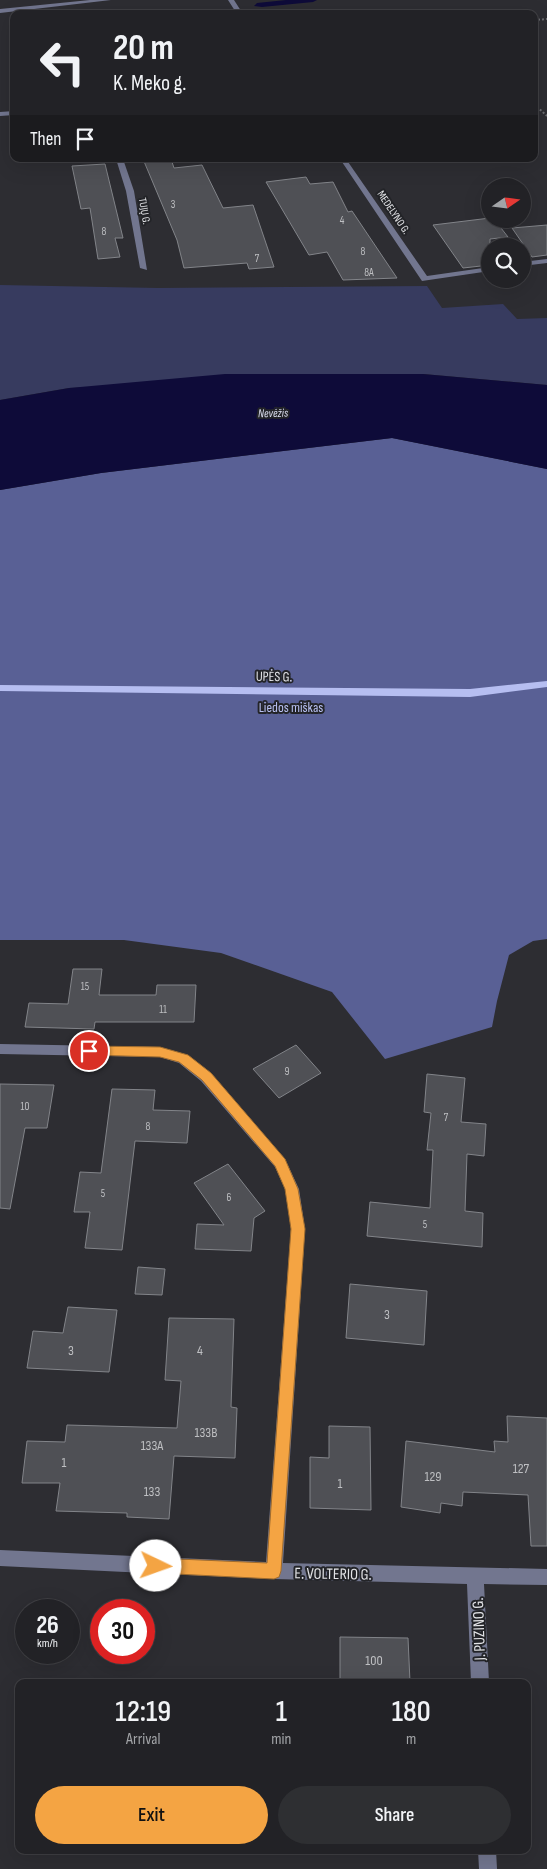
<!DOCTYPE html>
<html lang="en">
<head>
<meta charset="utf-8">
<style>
  body { margin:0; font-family:"Sofia Sans Condensed",sans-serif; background:#2e2f32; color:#f1f3f6; height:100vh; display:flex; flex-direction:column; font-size:19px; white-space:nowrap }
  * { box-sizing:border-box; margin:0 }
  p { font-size:16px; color:#a2a4a7 }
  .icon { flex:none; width:28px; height:28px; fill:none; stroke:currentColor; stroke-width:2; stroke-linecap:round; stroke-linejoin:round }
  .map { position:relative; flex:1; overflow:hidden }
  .details { position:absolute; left:15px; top:1679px; width:516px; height:175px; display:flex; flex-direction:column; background:#222226; border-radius:10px; box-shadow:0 5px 20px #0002,0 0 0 1px #3f3f43 }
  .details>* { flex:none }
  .top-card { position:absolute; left:10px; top:10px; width:528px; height:152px; border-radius:10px; box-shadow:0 5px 20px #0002,0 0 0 1px #3f3f43; background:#222226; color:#f1f3f6; overflow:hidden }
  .needle { width:32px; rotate:76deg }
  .fabs { position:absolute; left:481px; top:178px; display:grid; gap:10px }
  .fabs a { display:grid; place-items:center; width:50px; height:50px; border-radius:50%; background:#222226; box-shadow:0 5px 20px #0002,0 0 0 1px #3f3f43; font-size:25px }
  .speed { position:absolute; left:15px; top:1599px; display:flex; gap:10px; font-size:25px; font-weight:700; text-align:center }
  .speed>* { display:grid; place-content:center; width:65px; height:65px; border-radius:50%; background:#222226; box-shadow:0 5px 20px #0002,0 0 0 1px #3f3f43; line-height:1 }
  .speed small { font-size:12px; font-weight:400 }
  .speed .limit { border:8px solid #d22; background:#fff; color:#111 }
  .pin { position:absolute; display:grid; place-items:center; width:42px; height:42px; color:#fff; margin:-21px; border:2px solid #fff; border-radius:50%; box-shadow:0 1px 5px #0007 }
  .me { position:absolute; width:55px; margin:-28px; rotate:93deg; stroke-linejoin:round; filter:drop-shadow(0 0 4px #0008) }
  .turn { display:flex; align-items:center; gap:18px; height:105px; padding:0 20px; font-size:22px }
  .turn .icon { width:65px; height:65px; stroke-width:2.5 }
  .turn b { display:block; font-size:35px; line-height:42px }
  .then { display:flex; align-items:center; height:48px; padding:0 20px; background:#0003; gap:10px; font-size:19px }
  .eta { display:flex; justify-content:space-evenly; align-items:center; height:85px; text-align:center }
  .eta b { font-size:30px; font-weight:600; line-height:35px }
  .cta { display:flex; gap:10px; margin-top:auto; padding:10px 20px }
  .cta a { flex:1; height:58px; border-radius:30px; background:#f4a443; color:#111; font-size:20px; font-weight:600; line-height:58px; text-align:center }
  .cta a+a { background:#2e2f32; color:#f1f3f6 }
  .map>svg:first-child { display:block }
  .green { fill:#373b5f }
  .forest { fill:#596095 }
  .water { fill:#0e0b39 }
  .building { fill:#4f5055; stroke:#828489 }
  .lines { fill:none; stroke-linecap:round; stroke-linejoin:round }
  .path { stroke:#6b6c70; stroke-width:2; stroke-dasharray:2 2; stroke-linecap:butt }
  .minor { fill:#72768f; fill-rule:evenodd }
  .major { fill:#b6bef1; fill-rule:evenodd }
  .route { fill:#f4a443; stroke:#9f6b2c }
  .labels { text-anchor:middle; stroke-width:4; stroke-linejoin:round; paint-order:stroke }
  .number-label { font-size:11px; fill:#bebfc2 }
  .far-street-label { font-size:11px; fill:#e3e4e7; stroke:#232428 }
  .far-water-label { font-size:12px; font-style:italic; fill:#dcdff0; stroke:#232428 }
  .street-label { font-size:14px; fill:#e3e4e7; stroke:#232428 }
  .park-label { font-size:14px; fill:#b9c1f2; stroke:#232428 }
  .near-number-label { font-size:14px; fill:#bebfc2 }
  .near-street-label { font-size:16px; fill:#e3e4e7; stroke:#232428 }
</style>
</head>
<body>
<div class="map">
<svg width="547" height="1869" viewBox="0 0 547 1869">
  <rect width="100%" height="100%" fill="#2d2d32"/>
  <path class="green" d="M0,285l158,3 269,-2 15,22 61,-4 14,15 30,-1v67l-124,-11 -354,14 -69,12z"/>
  <path class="forest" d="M392,438l155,31v470l-14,2 -24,14 -12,46 -5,26 -107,32 -53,-67 -111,-39 -97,-13h-124v-450l101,-17z"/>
  <path class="water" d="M286,0h31l-4,2 -51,5 -8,-1 3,-3z
    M225,374h198l124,11v84l-155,-31 -291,35 -101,17v-90l69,-12z"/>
  <path class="building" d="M143,159h28l3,9 28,-3 21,43 30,-3 21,62 -25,2 -2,-6 -63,5 -7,-28z
    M105,164l18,74h-8l5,19 -22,2 -8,-51 -9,1 -9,-43z
    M306,177l4,7 23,-2 15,30 4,-1 45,67 -54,2 -16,-28 -18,3 -43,-73z
    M490,218l4,1 14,18 -18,2v26l-27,3 -30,-43z
    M547,225v30l-15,2 -20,-29z
    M73,969h29l-3,26h57l1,-10h39l-2,37h-99l-1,7 -69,-2 4,-24 39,1z
    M296,1045l25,28 -42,25 -26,-29z
    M427,1074l38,4 -4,44 25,2 -2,32 -17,-2 -2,57 18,2 -1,34 -115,-11 3,-34 60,6 3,-58h-6l4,-37 -7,-1z
    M0,1084l54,1 -7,43h-22l-15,81 -10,-1z
    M112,1089l43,1 -2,20 37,1 -3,32 -52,-2 -13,109 -37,-2 5,-36h-16l6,-40 21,1z
    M228,1164l37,47 -11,7 -3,33 -56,-2 2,-25 27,1 -30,-42z
    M138,1267l27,2 -3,26 -27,-1z
    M350,1284l77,7 -3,54 -78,-7z
    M68,1307l49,3 -8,62 -82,-4 6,-37 30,2z
    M169,1318l65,1 -3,88 6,1 -2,50 -61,-2 -5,63 -42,-2v-4l-71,-2 4,-28h-38l5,-42 38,1 2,-17 110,3 4,-47 -16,-1z
    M507,1416l40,2v128h-16l-3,-51 -65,-3 -1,14 -21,-3 -1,10 -39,-6 5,-66 89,11 -1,-11 14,1z
    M329,1426l41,1 1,83 -61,-2v-51l19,1z
    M340,1637l68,1 2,44h-70z"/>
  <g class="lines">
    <path class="path" d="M534,20l13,-1
      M534,104l13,12"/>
    <path class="minor" d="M90,0h21l-111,13v-4z
      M228,0h6l9,14h-6z
      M14,111v4l-14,1v-4z
      M116,159h7l11,32 13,79 -7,-2 -14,-77z
      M340,159h6l81,117 63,-9v4l-68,10z
      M547,259v4l-25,3v-4z
      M0,1044l160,3 28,8 23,18 74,86 14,30 6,40 -22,334 264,6v16l-63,-1 5,98h-18l-4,-98 -193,-5 -274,-13v-16l266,12 25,-333 -6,-40 -10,-22 -74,-86 -22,-18 -19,-6 -160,-3z
      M478,1850h18l1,19h-18z"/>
    <path class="major" d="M547,681v6l-77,10 -470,-6v-6l470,4z"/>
  </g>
  <path class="route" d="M89,1046l71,1 28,8 23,18 74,86 13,30 7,40 -24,342 -2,6 -5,2 -118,-6 -5,-2 -2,-5 2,-6 5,-2 111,5 24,-334 -6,-40 -10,-23 -73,-86 -23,-18 -19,-5 -71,-2 -4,-1 -2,-3 2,-4z"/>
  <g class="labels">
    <g class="number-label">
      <text x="173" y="208">3</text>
      <text x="342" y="224">4</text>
      <text x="104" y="235">8</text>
      <text x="363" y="255">8</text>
      <text x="257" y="262">7</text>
      <text x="369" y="276">8A</text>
      <text x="85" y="990">15</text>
      <text x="163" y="1013">11</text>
      <text x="287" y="1075">9</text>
      <text x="25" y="1110">10</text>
      <text x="446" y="1121">7</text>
      <text x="148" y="1130">8</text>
      <text x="103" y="1197">5</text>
      <text x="229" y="1201">6</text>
      <text x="425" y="1228">5</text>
    </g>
    <g class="far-street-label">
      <text transform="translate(145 211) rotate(80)" y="4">TUJŲ G.</text>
      <text transform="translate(394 212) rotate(56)" y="4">MEDELYNO G.</text>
    </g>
    <g class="far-water-label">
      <text transform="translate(273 413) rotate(-1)" y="4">Nevėžis</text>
    </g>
    <g class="street-label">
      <text transform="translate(274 676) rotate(1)" y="5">UPĖS G.</text>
    </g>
    <g class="park-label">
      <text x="291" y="712">Liedos miškas</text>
    </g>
    <g class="near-number-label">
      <text x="387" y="1319">3</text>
      <text x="71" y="1355">3</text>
      <text x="200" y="1355">4</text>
      <text x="206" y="1437">133B</text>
      <text x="152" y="1450">133A</text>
      <text x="64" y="1467">1</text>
      <text x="521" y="1473">127</text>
      <text x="433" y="1481">129</text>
      <text x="340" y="1488">1</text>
      <text x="152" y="1496">133</text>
      <text x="374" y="1665">100</text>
    </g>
    <g class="near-street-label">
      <text transform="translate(333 1573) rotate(1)" y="6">E. VOLTERIO G.</text>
      <text transform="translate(478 1629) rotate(-92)" y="6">J. PUZINO G.</text>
    </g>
  </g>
</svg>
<div class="fabs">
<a><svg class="needle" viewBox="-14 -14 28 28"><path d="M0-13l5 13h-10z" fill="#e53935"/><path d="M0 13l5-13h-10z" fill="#a2a4a7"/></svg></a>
<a><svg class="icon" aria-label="search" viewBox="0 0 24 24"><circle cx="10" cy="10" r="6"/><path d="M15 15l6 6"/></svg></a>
</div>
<div class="speed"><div>26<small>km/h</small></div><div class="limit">30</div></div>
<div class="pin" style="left:89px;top:1051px;background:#d93025"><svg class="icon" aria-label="arrive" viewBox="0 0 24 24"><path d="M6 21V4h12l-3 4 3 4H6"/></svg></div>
<svg class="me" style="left:156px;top:1566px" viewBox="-20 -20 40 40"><circle r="19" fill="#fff"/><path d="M0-13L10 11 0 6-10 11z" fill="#f4a443"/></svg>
<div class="top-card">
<div class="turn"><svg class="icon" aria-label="left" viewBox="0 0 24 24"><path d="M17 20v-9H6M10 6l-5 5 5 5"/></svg><div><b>20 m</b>K. Meko g.</div></div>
<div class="then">Then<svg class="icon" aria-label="arrive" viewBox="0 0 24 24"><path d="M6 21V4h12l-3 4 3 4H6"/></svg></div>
</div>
<section class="details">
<div class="eta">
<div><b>12:19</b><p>Arrival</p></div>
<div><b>1</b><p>min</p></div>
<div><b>180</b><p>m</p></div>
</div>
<div class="cta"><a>Exit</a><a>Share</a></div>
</section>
</div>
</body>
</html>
